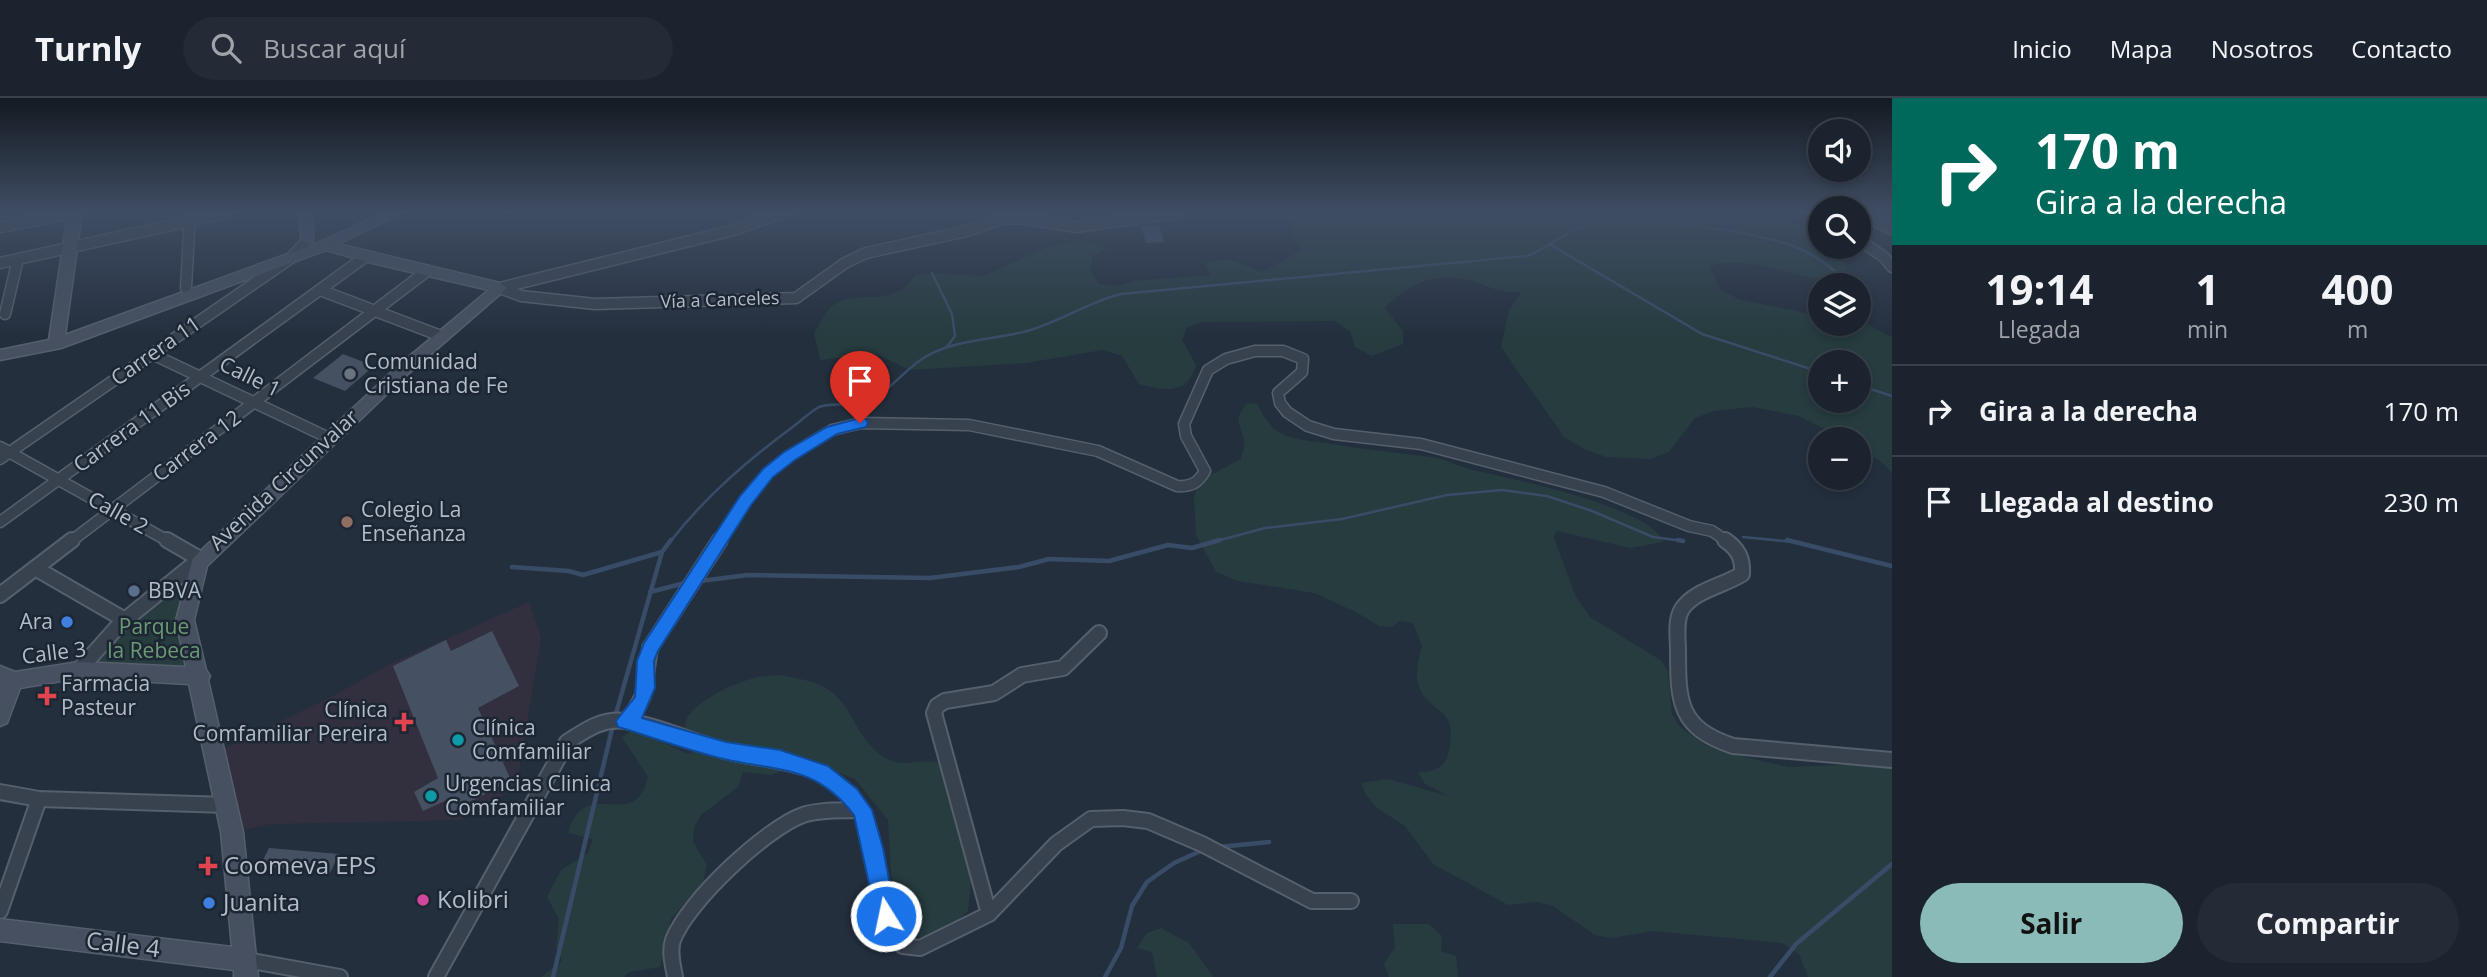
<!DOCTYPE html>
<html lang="es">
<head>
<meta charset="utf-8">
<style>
  body { margin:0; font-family:"Open Sans",sans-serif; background:#242b36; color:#f1f3f6; height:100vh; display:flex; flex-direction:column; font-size:26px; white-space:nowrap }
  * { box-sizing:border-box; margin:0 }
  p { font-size:23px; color:#a0a4aa }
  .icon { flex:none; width:38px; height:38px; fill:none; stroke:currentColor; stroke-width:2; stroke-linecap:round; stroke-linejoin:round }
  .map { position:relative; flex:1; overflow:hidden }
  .side { display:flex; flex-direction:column; background:#1b232e; width:595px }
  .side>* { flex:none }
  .hud { background:#00695c; color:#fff; overflow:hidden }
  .tools { position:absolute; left:1808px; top:21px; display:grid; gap:14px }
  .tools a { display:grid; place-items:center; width:63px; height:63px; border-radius:50%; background:#1b232e; box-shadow:0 4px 10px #0003,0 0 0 2px #39404a; font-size:35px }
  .pin { position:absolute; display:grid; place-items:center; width:60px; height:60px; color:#fff; margin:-72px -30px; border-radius:50% 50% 50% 0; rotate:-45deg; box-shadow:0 0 7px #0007 }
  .pin .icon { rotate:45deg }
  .me { position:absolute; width:77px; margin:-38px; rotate:350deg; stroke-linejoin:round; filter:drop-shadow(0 0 5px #0008) }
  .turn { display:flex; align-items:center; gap:24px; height:147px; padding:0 28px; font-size:32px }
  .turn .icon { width:91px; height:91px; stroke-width:2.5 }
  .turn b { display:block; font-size:49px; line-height:60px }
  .eta { display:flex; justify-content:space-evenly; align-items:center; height:119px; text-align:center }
  .eta b { font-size:42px; font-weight:700; line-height:49px }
  .cta { display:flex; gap:14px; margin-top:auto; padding:14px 28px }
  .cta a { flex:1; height:80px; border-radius:42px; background:#8bbbb9; color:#111; font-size:28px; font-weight:700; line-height:80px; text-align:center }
  .cta a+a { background:#242b36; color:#f1f3f6 }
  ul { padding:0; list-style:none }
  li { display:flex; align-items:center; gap:21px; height:91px; padding:0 28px; border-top:2px solid #39404a }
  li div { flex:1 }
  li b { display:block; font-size:26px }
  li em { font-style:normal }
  header { display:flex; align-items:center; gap:42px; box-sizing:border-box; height:98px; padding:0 35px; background:#1b232e; border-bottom:2px solid #39404a }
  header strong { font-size:33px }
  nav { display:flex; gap:38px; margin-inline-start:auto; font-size:24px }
  .search { width:490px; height:63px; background:#242b36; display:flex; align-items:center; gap:18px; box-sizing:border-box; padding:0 24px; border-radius:38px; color:#a0a4aa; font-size:26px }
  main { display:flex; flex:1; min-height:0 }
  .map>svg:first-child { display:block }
  .medical { fill:#32303f }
  .green { fill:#263c3f; fill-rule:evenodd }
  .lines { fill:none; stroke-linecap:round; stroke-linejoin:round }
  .stream-far1 { stroke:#394c67; stroke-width:2.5 }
  .stream { stroke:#394c67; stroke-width:4.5 }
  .building { fill:#455162 }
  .street-far1-casing { stroke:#565f6c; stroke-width:13 }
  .street-casing { stroke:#565f6c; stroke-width:18 }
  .secondary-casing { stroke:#565f6c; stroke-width:3 }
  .street-far1 { stroke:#38414e; stroke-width:10 }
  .street { stroke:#38414e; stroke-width:14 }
  .secondary { fill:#465061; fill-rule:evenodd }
  .route { fill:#1a73e8; stroke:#114b97; stroke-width:2 }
  .worship-dot { fill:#6b7280; stroke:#1d2633; stroke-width:2.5 }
  .education-dot { fill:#8d6e63; stroke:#1d2633; stroke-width:2.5 }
  .service-dot { fill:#5c6f8a; stroke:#1d2633; stroke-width:2.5 }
  .shop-dot { fill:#3f7fe0; stroke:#1d2633; stroke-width:2.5 }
  .health-dot { fill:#e0444e; stroke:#1d2633; stroke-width:2.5 }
  .culture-dot { fill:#0f9aa8; stroke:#1d2633; stroke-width:2.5 }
  .hotel-dot { fill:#d1479c; stroke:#1d2633; stroke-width:2.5 }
  .labels { text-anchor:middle; stroke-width:5; stroke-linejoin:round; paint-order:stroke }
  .far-street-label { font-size:18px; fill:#b4bcc9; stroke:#1d2633 }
  .street-label { font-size:21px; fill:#b4bcc9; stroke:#1d2633 }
  .poi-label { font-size:21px; fill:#b4bcc9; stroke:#1d2633; text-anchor:start }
  .park-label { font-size:21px; fill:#6b9a76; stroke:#1d2633 }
  .near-poi-label { font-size:24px; fill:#b4bcc9; stroke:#1d2633; text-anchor:start }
  .near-street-label { font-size:24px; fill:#b4bcc9; stroke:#1d2633 }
</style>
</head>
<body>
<header>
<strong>Turnly</strong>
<div class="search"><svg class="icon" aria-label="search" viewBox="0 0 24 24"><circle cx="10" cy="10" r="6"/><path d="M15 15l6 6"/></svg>Buscar aquí</div>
<nav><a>Inicio</a><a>Mapa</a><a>Nosotros</a><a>Contacto</a></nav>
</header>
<main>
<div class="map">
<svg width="1892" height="879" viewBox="0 0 1892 879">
  <rect width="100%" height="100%" fill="#242f3e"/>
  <path class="medical" d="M529,504l12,36 -25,150 -55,32 -190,4 -39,8 -17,-79 122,-59 51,-29z"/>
  <path class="green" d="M1320,115h451l49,20v14h17l10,21 -4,14c-38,0 -101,-31 -133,-15l10,22 18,10 82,17v8h38l1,-4 33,17v137l-7,-9 -26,-19 -1,-7h-14l-45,-23 -47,-9 -38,4 -19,7 -26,34 -18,7 -45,-2 -22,-8 -20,-12 -63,-90 8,-37 12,-18c-25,1 -30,-6 -53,-12 -32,-9 -62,5 -83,28l18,23v13l-31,12 -17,-9 -5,-15 -15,-11 -133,1 -15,6 -5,12 14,25c-8,30 -32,26 -57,19l-17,-28 -19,-6 -77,13 -117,7 -33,-16 -56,6 -6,-27c5,-7 9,-17 15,-24 22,-24 66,3 86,-34l17,-2 52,3 64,-29 37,-6 22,8 -14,7 -2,16 8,12 18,2 16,-5 78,-6 -6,-12 24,-4 33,13 40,-22 -9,-13v-21zM1820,264h38v39h-38z
    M1257,305c5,10 11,22 22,29 13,8 32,9 47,11 35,6 71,10 106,14 14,2 27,10 41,13 36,8 181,38 190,72l-32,6 -75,-17 -2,7 22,59 14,20 72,44 6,11 4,42 7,12 26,19 15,6 68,16 54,-2 24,-5 26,5v212h-84l-9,-23 -17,-11 -129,-12 -42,7 -16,-3 -42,-29 -16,-4 -29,3 -75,-41 -28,-38 -28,-18 -11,-13 -5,-12 27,-4 60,17 -23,-12 -7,-12c20,1 30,-7 32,-28 1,-9 2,-19 -4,-27 -8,-10 -21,-15 -26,-28 -6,-14 -2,-29 2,-43l-9,-23 -13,-2 -8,6 -13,-1 -23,-14 -42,-19 -76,-12 -22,-9 -20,-37 -2,-38 5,-16 42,-22c1,-5 4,-13 3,-18 -3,-20 -12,-16 2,-37z
    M200,461l-11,39 11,78 -121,-6z
    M778,577c18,3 42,6 56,19 22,19 25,52 56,66 16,7 31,-1 47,2l9,10 3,26 25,53 -6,60c-22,20 -36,31 -66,23l-8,-13 -6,-101 -33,-41 -29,-11 -29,-2 -27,9 -27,-3 -5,15 -37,28 -7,13 -1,14 14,23 -4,17 -32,37 -11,48 -31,5 -5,5h-83l21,-16 -6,-13 3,-29 -12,-22 14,-27 27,-17 5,-14 -25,-6c17,-60 67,2 80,-56l-26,-40 12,-8 54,25 12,-6c-4,-5 -11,-12 -14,-18 -8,-22 48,-47 65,-51 8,-3 18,-3 27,-4z
    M1393,826h36l13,12 -1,15 15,5 2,21h-69l-5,-13 11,-17z
    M1161,830l28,15 24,34h-56l-5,-25 -15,-4 10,-15z"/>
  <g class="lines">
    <path class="stream-far1" d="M781,120l19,-5
      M1551,147l151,89 118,38
      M932,175l20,41 3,22 -8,11
      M1858,287l34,11
      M1743,439l51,5
      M670,444c33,-43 79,-83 124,-116 8,-6 16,-14 25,-19 17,-7 33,3 52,-7 21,-11 34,-31 54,-43 30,-18 69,-17 102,-26 33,-9 61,-29 94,-37l406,-38c19,-7 33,-20 51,-28 43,-18 161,2 206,15 22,6 42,20 59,35
      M1213,444l52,-14 77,-9 105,-24 55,-5 45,6 45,15 61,26 30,4"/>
    <path class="stream" d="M1678,442l5,1
      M1787,442l105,26
      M512,469l57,4 14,4 79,-23
      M700,483l48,-6 182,3 89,-11 30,-8 60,2 59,-16 24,3 28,-8
      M650,494l35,-9
      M615,619l47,-165 9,-12
      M1219,749l50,-5
      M553,879l60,-252
      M1105,879l16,-29 11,-42 15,-24 27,-19 31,-14
      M1770,879l26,-33 96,-80"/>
  </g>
  <path class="building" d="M1159,127l5,17 -18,1 -5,-17z
    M343,256l31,12 -29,25 -32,-13z
    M492,533l27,55 -41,22 33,72 -59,32 -5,-12 -24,11 -9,-19 24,-14 -45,-112 53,-26 5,11z
    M269,750l70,6 -9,19 -70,-7z"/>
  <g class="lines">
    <g class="street-far1-casing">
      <path id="street-far1" d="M1816,115l4,2
        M1877,124l15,7
        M0,129l72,-14
        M1858,141l26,18 8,10
        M0,165l226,-50
        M186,190l4,-73
        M500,190l21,8 74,8 201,-6 49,-35 21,-10 105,-23 30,-11 19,-1 56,9 99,-14
        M500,190l234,-58 47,-17
        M320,192l121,46
        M5,216l13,-55
        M152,256l177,84
        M0,349l170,95
        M0,361l291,-201 17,-18
        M0,424l365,-265
        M70,444l357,-271
        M719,444l27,-42 22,-27 21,-17 43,-26 29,-7 108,2 129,26 79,35c14,1 21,-3 28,-15l-19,-35 -2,-12 24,-54 18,-11 29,-8h28l20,8 -1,13 -24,21 2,10 7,9 21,14 26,8 87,10 183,48 85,34 23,5 16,11"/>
    </g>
    <g class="street-casing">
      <path id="street" d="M1725,442c13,9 18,18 17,34 -19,12 -47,16 -60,35 -7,11 -4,29 -4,42 0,52 1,77 55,95l159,14
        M35,470l90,52
        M0,497l72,-55
        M79,572l41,-46 80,-65 -33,-19
        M625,623l9,-9 9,-16 7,-48 70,-108
        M0,694l39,7 188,6
        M0,813l39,-112
        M989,816l-55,-201 3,-7 8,-5 49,-8 28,-18 41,-7 36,-35
        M246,862l94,17
        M436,879l131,-235c19,-12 35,-24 58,-21 28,3 69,21 97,29 50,14 104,7 138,58 15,22 24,100 30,129l13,9 17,2 69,-34 67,-70 35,-25 32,-1 25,3 54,23 110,57h39
        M675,879c-2,-12 -6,-25 -2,-37 14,-38 93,-112 130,-125 18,-6 40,-4 59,-5"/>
    </g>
    <g class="secondary-casing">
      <path id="secondary" d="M68,115h14l-17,122 250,-91 69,-31h18l-64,31 162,39 7,5 -98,85 -202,193 -13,54 12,50 4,6 -2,4 35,152 15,145h-24v-7l-234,-29v-22l232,28 -11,-115 -32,-148 -110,-6 -59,10 -13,35 -7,3v-60l15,6 64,-10 107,5 -10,-47 17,-62 206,-193 90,-75 -117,-27 -46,-13 -265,98 -61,12v-10l49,-10z
        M299,115h14v30l-5,1 -7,-4z"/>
    </g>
    <use href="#street-far1" class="street-far1"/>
    <use href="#street" class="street"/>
    <use href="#secondary" class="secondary"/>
  </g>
  <linearGradient id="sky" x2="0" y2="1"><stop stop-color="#141a22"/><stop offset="0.48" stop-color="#3f4d63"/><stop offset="1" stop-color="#3f4d63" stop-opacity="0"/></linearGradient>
  <rect width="1892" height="238" fill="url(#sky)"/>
  <path class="route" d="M860,320l6,1 2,4 -2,4 -29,7 -42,26 -22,17 -22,28 -93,146 -4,10 1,27 -13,30 84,24 54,8 48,16 29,23 15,21 11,38 13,68 -3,8 -7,3 -7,-3 -3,-8 -22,-101c-39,-51 -76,-43 -130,-56 -34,-8 -67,-20 -99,-30l-7,-2 -2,-6 19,-24 2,-36 7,-18 96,-147 23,-27 21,-17 43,-25z"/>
  <circle class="worship-dot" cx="350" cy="276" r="7"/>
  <circle class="education-dot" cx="347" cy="424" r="7"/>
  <circle class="service-dot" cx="134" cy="493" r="7"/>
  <g class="shop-dot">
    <circle cx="67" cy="524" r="7"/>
    <circle cx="209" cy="805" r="7"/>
  </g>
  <g class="health-dot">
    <path d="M43.5 587.5h7v7h7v7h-7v7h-7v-7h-7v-7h7z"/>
    <path d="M400.5 613.5h7v7h7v7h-7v7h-7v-7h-7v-7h7z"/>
    <path d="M204.5 757.5h7v7h7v7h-7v7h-7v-7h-7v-7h7z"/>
  </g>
  <g class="culture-dot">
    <circle cx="458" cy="642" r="7"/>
    <circle cx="431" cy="698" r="7"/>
  </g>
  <circle class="hotel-dot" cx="423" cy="802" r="7"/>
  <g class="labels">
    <g class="far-street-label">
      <text transform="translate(720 202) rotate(-2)" y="6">Vía a Canceles</text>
    </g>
    <g class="street-label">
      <text transform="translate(156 253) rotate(-35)" y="7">Carrera 11</text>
      <text transform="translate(250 279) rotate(26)" y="7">Calle 1</text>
      <text transform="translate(132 329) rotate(-36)" y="7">Carrera 11 Bis</text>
      <text transform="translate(197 348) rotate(-37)" y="7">Carrera 12</text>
      <text transform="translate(284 382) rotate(-43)" y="7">Avenida Circunvalar</text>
      <text transform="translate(118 415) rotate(29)" y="7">Calle 2</text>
      <text transform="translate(54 555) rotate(-7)" y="7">Calle 3</text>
    </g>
    <g class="poi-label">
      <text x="364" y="271">Comunidad<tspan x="364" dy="24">Cristiana de Fe</tspan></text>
      <text x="361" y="419">Colegio La<tspan x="361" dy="24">Enseñanza</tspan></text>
      <text x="148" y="500">BBVA</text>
      <text x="53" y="531" text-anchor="end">Ara</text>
      <text x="61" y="593">Farmacia<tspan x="61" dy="24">Pasteur</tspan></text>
      <text x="388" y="619" text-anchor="end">Clínica<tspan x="388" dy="24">Comfamiliar Pereira</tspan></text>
      <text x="472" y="637">Clínica<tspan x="472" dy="24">Comfamiliar</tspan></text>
      <text x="445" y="693">Urgencias Clinica<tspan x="445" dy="24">Comfamiliar</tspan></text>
    </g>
    <g class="park-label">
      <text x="154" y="536">Parque<tspan x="154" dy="24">la Rebeca</tspan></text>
    </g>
    <g class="near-poi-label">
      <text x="224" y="776">Coomeva EPS</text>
      <text x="437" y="810">Kolibri</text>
      <text x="223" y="813">Juanita</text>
    </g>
    <g class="near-street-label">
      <text transform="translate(123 847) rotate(7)" y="8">Calle 4</text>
    </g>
  </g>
</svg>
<div class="tools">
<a><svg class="icon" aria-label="sound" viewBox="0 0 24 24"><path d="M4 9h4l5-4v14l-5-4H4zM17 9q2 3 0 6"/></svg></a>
<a><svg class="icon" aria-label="search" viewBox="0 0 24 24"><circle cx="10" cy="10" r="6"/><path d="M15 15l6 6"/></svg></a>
<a><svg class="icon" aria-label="layers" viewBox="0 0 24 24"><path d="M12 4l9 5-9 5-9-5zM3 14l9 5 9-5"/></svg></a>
<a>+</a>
<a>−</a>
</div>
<div class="pin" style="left:860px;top:325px;background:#d93025"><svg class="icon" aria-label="arrive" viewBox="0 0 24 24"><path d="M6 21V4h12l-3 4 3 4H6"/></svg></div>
<svg class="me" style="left:886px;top:818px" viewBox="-20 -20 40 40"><circle r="17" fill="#1a73e8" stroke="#fff" stroke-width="3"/><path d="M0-11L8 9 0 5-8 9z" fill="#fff"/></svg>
</div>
<section class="side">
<div class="hud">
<div class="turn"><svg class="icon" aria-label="right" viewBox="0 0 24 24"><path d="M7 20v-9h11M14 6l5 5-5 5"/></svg><div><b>170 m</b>Gira a la derecha</div></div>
</div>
<div class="eta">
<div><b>19:14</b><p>Llegada</p></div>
<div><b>1</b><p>min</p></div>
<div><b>400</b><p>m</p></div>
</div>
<ul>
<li><svg class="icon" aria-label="right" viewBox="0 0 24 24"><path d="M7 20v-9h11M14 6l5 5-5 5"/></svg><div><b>Gira a la derecha</b></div><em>170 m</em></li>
<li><svg class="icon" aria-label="arrive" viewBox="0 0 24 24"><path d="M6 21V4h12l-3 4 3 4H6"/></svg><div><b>Llegada al destino</b></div><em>230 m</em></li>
</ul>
<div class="cta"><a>Salir</a><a>Compartir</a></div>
</section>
</main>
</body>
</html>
